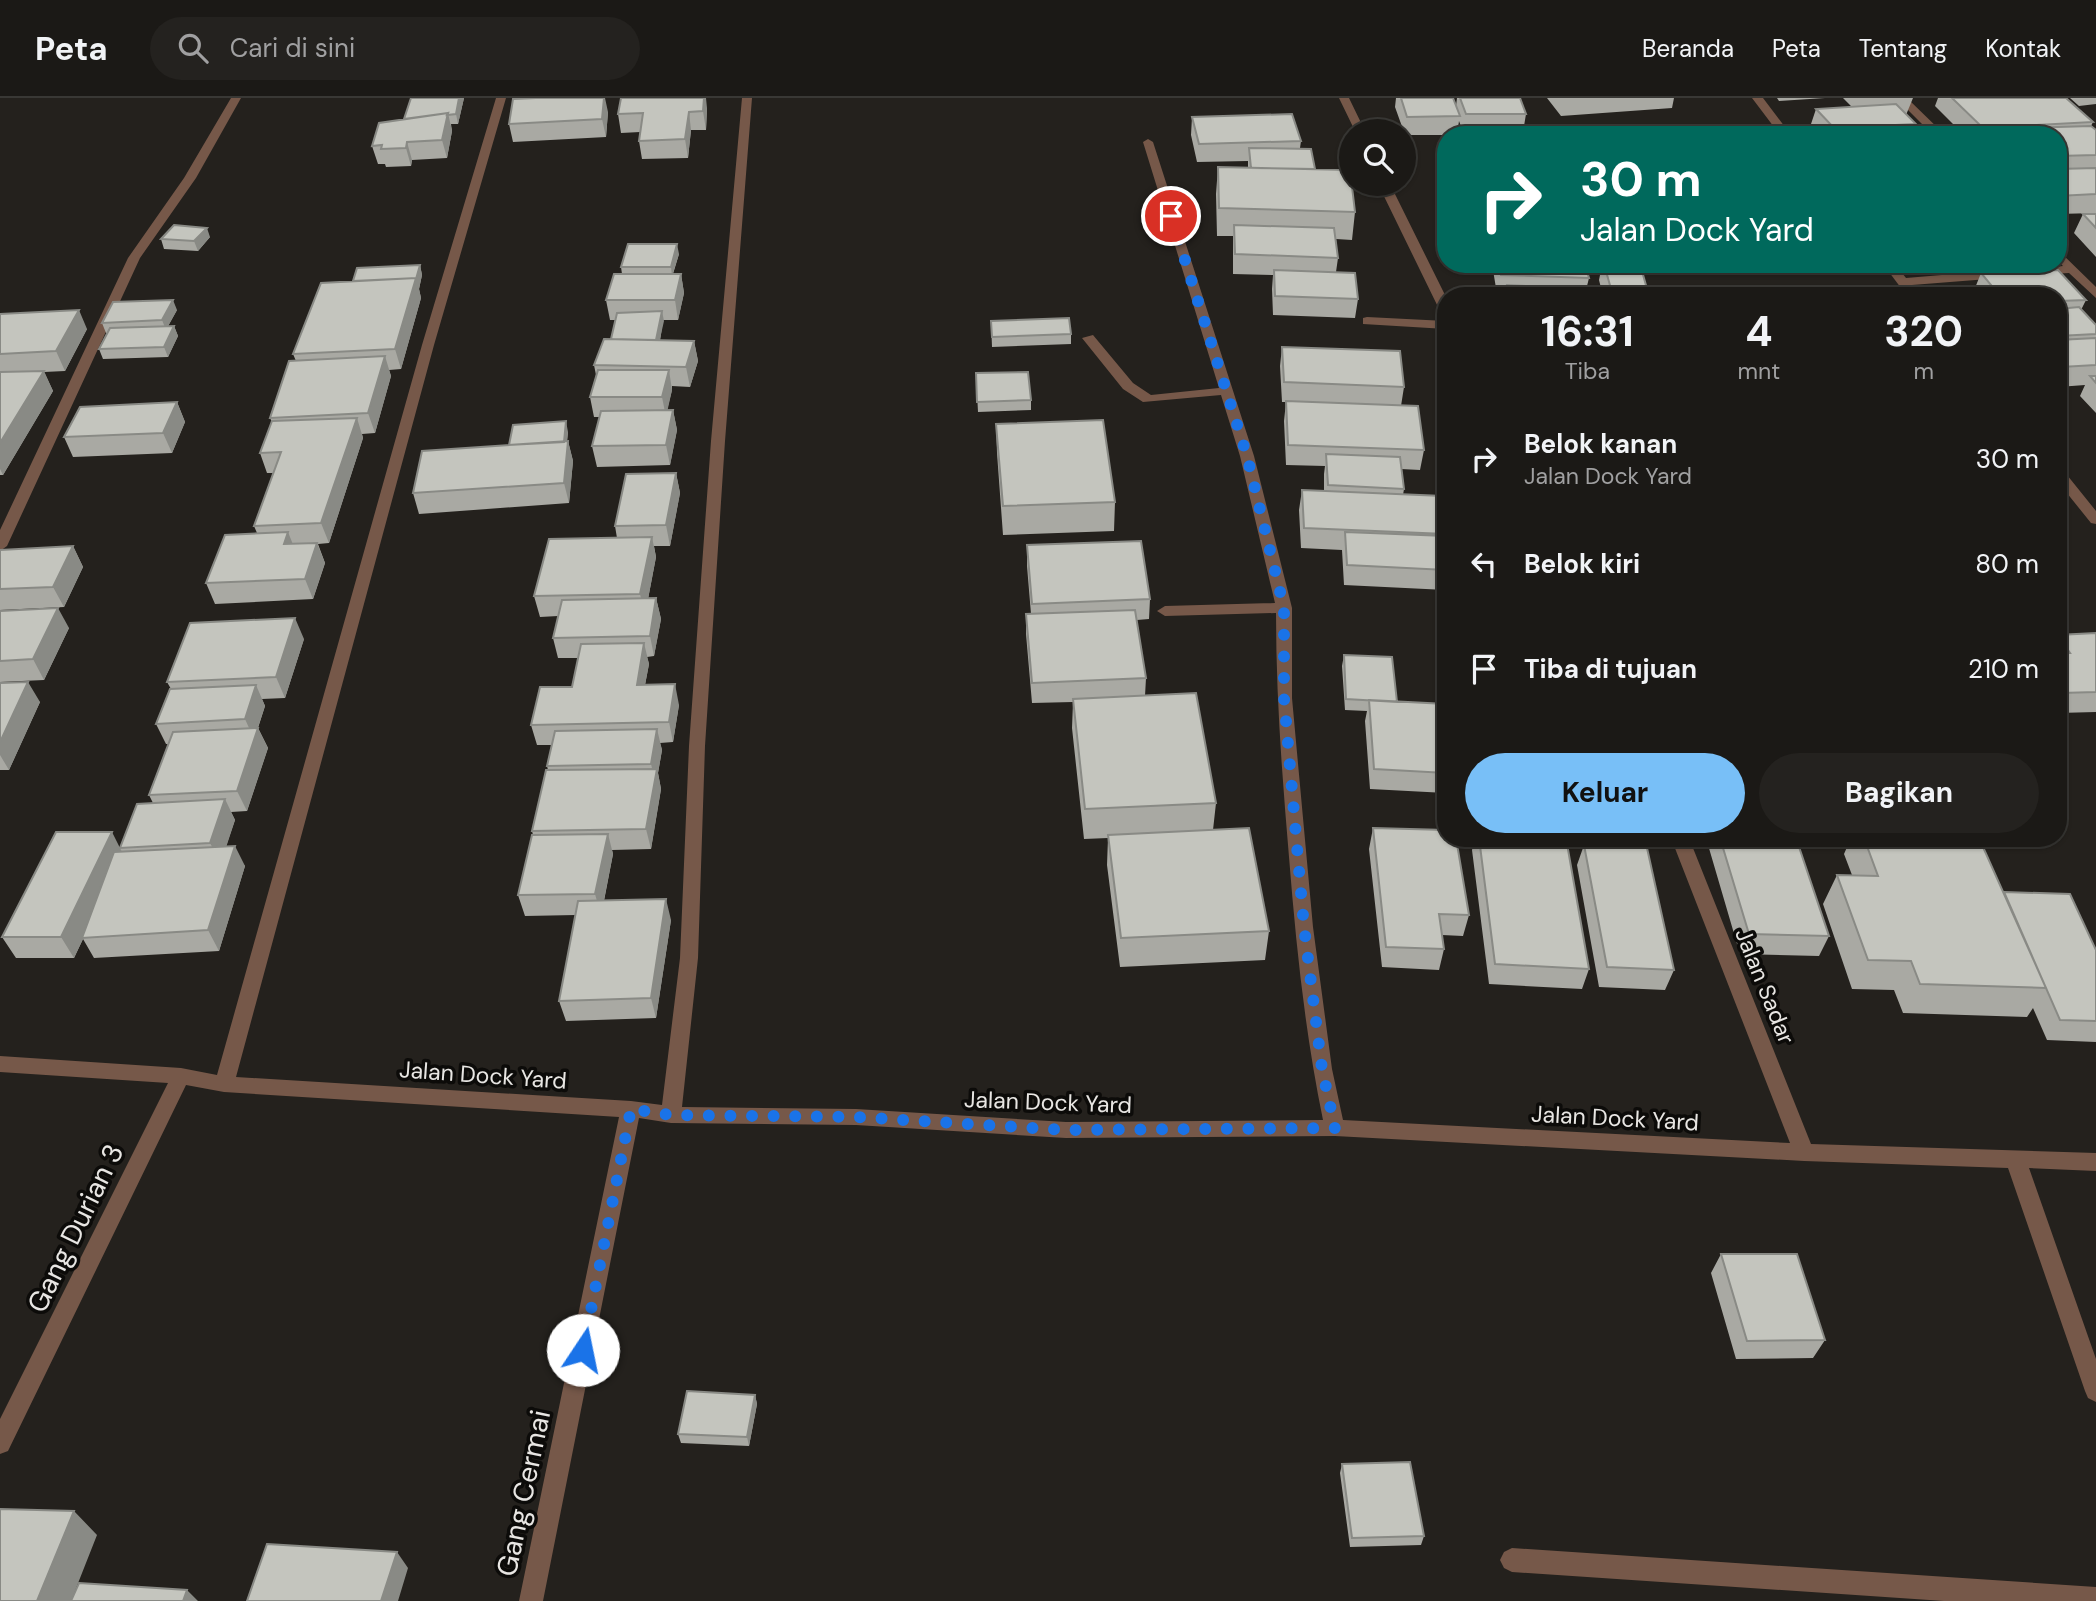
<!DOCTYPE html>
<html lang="id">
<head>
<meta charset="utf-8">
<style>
  body { margin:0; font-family:"DM Sans",sans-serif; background:#24221f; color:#f1f3f6; height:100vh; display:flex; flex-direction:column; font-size:26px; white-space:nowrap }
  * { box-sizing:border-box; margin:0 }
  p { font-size:23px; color:#a0a0a1 }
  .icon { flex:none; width:38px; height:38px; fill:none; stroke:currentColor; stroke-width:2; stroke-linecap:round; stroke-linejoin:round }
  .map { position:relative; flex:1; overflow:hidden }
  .drawer { position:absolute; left:1437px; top:189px; width:630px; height:560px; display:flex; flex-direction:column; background:#1b1916; border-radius:28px; box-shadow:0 2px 5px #0004,0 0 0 2px #393835 }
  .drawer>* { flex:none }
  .hud { position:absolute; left:1437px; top:28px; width:630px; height:147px; border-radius:28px; box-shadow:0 2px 5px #0004,0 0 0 2px #393835; background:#00695c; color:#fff; overflow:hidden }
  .tools { position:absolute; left:1339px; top:21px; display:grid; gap:14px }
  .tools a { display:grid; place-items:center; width:77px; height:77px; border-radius:50%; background:#1b1916; box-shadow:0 2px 5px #0004,0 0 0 2px #393835; font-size:35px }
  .pin { position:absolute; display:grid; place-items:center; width:60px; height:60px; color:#fff; margin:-30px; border:4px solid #fff; border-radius:50%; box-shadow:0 2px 7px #0007 }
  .me { position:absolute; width:77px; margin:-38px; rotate:11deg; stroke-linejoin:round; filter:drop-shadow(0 0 5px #0008) }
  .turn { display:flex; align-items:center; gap:24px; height:147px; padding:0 28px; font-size:32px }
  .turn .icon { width:91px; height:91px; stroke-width:2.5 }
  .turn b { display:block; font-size:49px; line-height:60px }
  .eta { display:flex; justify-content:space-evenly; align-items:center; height:119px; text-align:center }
  .eta b { font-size:42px; font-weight:700; line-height:49px }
  .button { display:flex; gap:14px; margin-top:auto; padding:14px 28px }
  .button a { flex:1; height:80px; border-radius:42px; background:#78bff7; color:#111; font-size:28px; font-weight:700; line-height:80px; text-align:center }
  .button a+a { background:#24221f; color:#f1f3f6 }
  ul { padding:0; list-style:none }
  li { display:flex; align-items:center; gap:21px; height:105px; padding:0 28px }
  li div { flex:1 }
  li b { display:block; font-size:26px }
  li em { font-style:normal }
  header { display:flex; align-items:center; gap:42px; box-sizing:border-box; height:98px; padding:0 35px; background:#1b1916; border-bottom:2px solid #393835 }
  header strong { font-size:33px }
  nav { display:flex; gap:38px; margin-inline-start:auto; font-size:24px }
  .search { width:490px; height:63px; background:#24221f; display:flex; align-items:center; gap:18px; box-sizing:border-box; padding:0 24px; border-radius:38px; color:#a0a0a1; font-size:26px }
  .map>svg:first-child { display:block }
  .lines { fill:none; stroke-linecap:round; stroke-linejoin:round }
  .minor { fill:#765849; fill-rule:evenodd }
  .wall { fill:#a9a9a3 }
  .shaded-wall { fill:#898a85 }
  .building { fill:#c4c5be; stroke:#898a85; stroke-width:2 }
  .route { stroke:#1a73e8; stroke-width:12; stroke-dasharray:0 21.6 }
  .labels { text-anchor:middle; stroke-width:7; stroke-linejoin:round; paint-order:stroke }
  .street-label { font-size:23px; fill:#e8e6e3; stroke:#0c0b09 }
  .near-street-label { font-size:28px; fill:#e8e6e3; stroke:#0c0b09 }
</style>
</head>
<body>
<header>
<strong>Peta</strong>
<div class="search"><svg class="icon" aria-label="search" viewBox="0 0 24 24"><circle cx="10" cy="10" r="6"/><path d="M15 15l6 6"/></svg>Cari di sini</div>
<nav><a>Beranda</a><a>Peta</a><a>Tentang</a><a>Kontak</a></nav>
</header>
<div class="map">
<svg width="2096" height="1503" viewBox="0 0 2096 1503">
  <rect width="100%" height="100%" fill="#24211d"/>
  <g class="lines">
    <path class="minor" d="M231,0h10l-45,80 -56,80 -133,288 -7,5v-21l128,-272 56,-80z
      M496,0h10l-72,247 -198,732 395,24 31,4 18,-147 9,-212 22,-305 31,-343h10l-27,343 -20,305 -7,212 -16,149 174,2 210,13 257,-2c-18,-87 -27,-175 -34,-263 -7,-82 -13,-162 -13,-244l-111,3 -8,-5 8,-5 110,-3 -35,-147 -19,-61 -78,7 -20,-13 -41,-51 11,-3 40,48 18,12 68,-7 -76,-246 5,-3 5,3 101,314 38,152v90l21,229 19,142 11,51 447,23 -119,-305h18l122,306 285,9v18l-67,-3 67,191v43l-8,-4 -3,-7 -77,-223 -204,-7 -469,-25 -269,2 -210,-13 -185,-2 -32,-5 -96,483h-24l100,-484 -395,-25 -38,-7 -178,366 -8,3v-35l168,-336 -168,-11v-16l181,12 36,7 205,-730z
      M1339,0h10l16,33h-10z
      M1752,0h11l28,37h-11z
      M1896,0h11l38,37h-12z
      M1378,86h12l56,113v18l-6,-4z
      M2058,152l38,37v11l-27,-25 -37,2v-6l31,-3 -5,-5z
      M1883,166h12l11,14 95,-8 6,4 -6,4 -89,7 8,11h-13z
      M1367,219l79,4v8l-83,-5v-6z
      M2058,371l5,1 33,41v13l-5,-1 -33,-41z
      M1512,1450l584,39v14h-152l-432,-29 -8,-4 -4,-8 4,-8z"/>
  </g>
  <path class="wall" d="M464,0l-6,26h-7l1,7 -5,27 -35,2 -1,6 -25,1 -1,-3h-7l-6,-18 32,-27z
    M1396,0h57l3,8 1,-8h63l6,16 -3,18h-60l-4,-11 -2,14h-52l-10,-28z
    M1547,0h127l-2,10 -111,8z
    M1777,0h48l-46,3z
    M1843,0h70l-7,17 10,9 -2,5 6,6h-103l-7,-8 6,-18 36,-2z
    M1938,0h128l27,24 -2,4 5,4v83l-38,1v-79h-94l-29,-29z
    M2070,0h26v6l-17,2z
    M707,10l-1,22h-15l-3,28 -46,1 -3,-18 1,-9 -19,1 -3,-19z
    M608,14l-2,25 -93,5 -4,-18z
    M1192,19l109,24 -1,7 15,21 40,43 -3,28 -16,-1 2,19 -2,14 22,27 -3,19 -82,-3 -1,-26 1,-14 -40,-1v-38h-16l-1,-42 2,-27 30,1v-7l-51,1 -6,-27z
    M2083,116h13v43l-22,-24z
    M210,139l-12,14 -34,-2 -3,-10z
    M2058,145l4,4 -4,9z
    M679,156l-6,20h8l3,19 -6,27h-15l-3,21h34l4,20 -8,26 -18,-1v4l-5,20h6l4,20 -7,35 -73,2 -5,-21 8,-29h-6l-4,-20 6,-22 -2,-10 17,-26 4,-19h-5l-4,-20 16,-26 -1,-7z
    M1494,166h146l9,32h-46l-4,-16 2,-10h-14l2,8 -3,12 16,6h-97v-1l-8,-1 -4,-24z
    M1936,166h118v2l-111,6z
    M420,167l2,10 -3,14 2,9 -20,71 -12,1 2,6 -16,57 -13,1 1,4 -34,105 -11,1 7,19 -12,36 -98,5 -9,-21 51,-50 -3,-7 20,-53h-7l-7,-20 12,-31 -2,-4 26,-57 -3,-7 60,-73z
    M1981,175l105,27 -5,10 15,15v88l-16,-17 5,-11 -27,2v-91h-83l-2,-3z
    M177,212l-9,16h6l4,10 -10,21 -65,2 -4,-10 9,-16h-2l-4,-10z
    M0,216l87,15 -22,42 -21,1 9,19 -50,84h-3z
    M991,223l80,13v10l-79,3z
    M1282,249l122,40 -3,19 23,44 -4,20 -19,-1 3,20 -1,6 43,22v73l-102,-5 -2,-35 -41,-2 -2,-38 3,-20 22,1v-17l1,-8 -39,-1 -2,-44 2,-19h-4l-2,-36z
    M976,275l55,27v10l-53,2z
    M177,304l8,20 -13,31 -99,4 -9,-20z
    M996,326l119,78 -1,29 -111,4 -6,-82z
    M568,334l-1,9h1l5,20 -4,42 -150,11 -6,-21 97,-48z
    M676,375l4,20 -10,53h-16l2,11 -8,42 8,-1 5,21 -7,37 -7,1 2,7 -4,21 34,20 -6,37 -13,1 2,7 -4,23 3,16 -10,60 -39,1 1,4 -9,47 67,19 -15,98 -90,3 -7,-20 17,-86 -51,1 -7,-21 15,-60 -1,-4 16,-61 -1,-4 5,-21h-15l-6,-20 41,-38 6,-29h-20l-5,-20 5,-22 -18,1 -6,-21 83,-58 -2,-12z
    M1027,447l123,54 -1,20 -12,1 9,58 -1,18 71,107 -3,27 56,101 -4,29 -145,7 -13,-102 1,-27 -24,1 -12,-111 1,-26 -41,1 -6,-69v-20h5l-4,-48z
    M73,448l10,21 -19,40 -64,3v-60z
    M0,513l69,17 -25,52 -44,2z
    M2096,535v79l-38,1v-78z
    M304,541l-19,59 -23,1 3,7 -7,22 10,20 -21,63 -16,1 4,8 -9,26 19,20 -26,85 -125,7 -11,-19 -9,19h-58l-14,-21 118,-90 33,-44 -4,-8 19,-51h-2l-10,-20 15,-35 -4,-7z
    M1344,557l53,47 49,2v89l-76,-4 -5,-68 2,-10 -22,-1 -3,-44z
    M0,585l40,19 -31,68h-9z
    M1373,730l96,87 -6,21 -21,-1 2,14 -5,21 -57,-3 -13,-118z
    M1475,740h91l23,131 -7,20 -93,-5 -17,-134z
    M1706,740h90l33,98 -10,20 -79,-2z
    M1851,740h128l24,55 93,57v92l-49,-2 -14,-32 -6,9 -124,-4 -9,-23 -42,-1 -29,-85 14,-29h15l-8,-21z
    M1584,747l90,125 -9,20 -66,-3 -22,-122z
    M1721,1156l104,86 -12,18 -77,1 -25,-86z
    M755,1297l2,9 -8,42 -68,-3 -3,-9z
    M1342,1366l82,72 -3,9 -71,2 -10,-74z"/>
  <path class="shaded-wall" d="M459,0h5l-6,26 -2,-10z
    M604,0h1l3,14 -2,25 -4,-18z
    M704,0h2l1,10 -1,22 -3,-19z
    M689,14l2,18 -3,28 -3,-19z
    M448,15l4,18 -5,27 -5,-18z
    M407,44l5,18 -1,6 -5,-18z
    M207,130l3,9 -12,14 -4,-10z
    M677,146l2,10 -7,22 -1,-9z
    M420,167l2,10 -3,14 2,9 -20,71 -6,-20z
    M681,176l3,19 -6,27 -3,-20z
    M173,202l4,10 -11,20 -4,-10z
    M79,212l8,19 -22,42 -9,-20z
    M662,213l2,10 -7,31 -2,-10z
    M174,228l4,10 -10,21 -4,-10z
    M694,243l4,20 -8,26 -4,-20z
    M385,258l6,20 -16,57 -7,-20z
    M669,272l3,20 -6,27 -4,-20z
    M44,273l9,20 -50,84 -3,-6v-26z
    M177,304l8,20 -13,31 -9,-20z
    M673,312l4,20 -7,35 -4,-20z
    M357,320l6,20 -34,105 -8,-20z
    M566,323l2,11 -3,30 -3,-11z
    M568,343l5,20 -4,42 -5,-20z
    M676,375l4,20 -10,53 -4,-21z
    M288,434l8,20 -12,-8z
    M652,439l4,20 -11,58 -5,-21z
    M317,445l8,20 -12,36 -8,-20z
    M73,448l10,21 -19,40 -11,-20z
    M656,500l5,21 -7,37 -4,-20z
    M58,510l11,20 -25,52 -11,-21z
    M295,520l9,21 -19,59 -9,-21z
    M644,545l5,21 -8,42 -4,-21z
    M28,584l12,20 -31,68 -9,-15v-13z
    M675,586l4,21 -6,37 -4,-20z
    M256,587l9,21 -11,33 -9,-20z
    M258,630l10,20 -21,63 -10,-20z
    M657,631l5,21 -4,23 3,16 -10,60 -5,-20 9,-48 -4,-17z
    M225,701l10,21 -14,43 -11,-20z
    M112,734l11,22 -49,104 -13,-21z
    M608,736l5,20 -12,61 -6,-21z
    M235,748l10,20 -26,85 -11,-21z
    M666,801l5,21 -15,98 -5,-20z
    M755,1297l2,9 -8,42 -2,-9z
    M74,1413l23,24 -26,66h-34z
    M397,1454l11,16 -10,33h-17z
    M187,1492l11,11h-15z"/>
  <path class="building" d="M411,0h48l-3,16 -9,1 1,-2 -44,6z
    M536,0h68l-2,21 -93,5 4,-25z
    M621,0h83l-1,13 -14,1 -4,27 -46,2 4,-28 -25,1z
    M1401,0h52l7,18 -53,1z
    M1460,0h60l6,16h-60z
    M1952,0h114l27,24 -110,6z
    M1896,6l20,20 -82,4 -18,-19z
    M448,15l-6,27 -35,2 -1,6 -25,1 1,-4 -10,1 7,-23z
    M1292,16l9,27 -102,3 -7,-27z
    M2091,28l5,4v25l-38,1v-21h-66l-5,-6z
    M1913,30l7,7h-89l-1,-2z
    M1249,50l62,1 4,20 -64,-1z
    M1218,69l132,3 5,42 -136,-4z
    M2096,70v26l-38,2v-27z
    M2083,116h13v14z
    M174,127l33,3 -13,13 -33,-2z
    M1234,127l100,3 4,30 -103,-4z
    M628,146h49l-6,23h-50z
    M1499,166h86l4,14 -88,-3z
    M1604,166h36l9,32h-36z
    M420,167l-4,14v-1l-63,3 4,-13z
    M1274,172l81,3 3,26 -83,-3z
    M2058,172l28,30 -28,1v-5h-58l-19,-23z
    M614,176h67l-6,26h-69z
    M416,180l-21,71 -102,5 28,-71z
    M1507,187l94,5 1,6h-94z
    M173,202l-11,20 -60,3 11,-21z
    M2079,209l17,18v9l-38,2v-27z
    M79,212l-23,41 -56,3v-40z
    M662,213l-6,29 -45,-1 6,-26z
    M1069,220l2,16 -79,3 -1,-16z
    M174,228l-10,21 -65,2 11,-21z
    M2096,240v27l-35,2 -3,-3v-24z
    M604,241l90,2 -8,26 -92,-2z
    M1282,249l118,4 4,36 -120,-5z
    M385,258l-17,57 -98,5 19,-57z
    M598,272h71l-7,27h-72z
    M44,273l-44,72v-71z
    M1028,274l3,28 -54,2 -1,-29z
    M2090,278h6v7z
    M1286,303l132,5 6,44 -136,-5z
    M177,304l-14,31 -99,4 16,-30z
    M673,312l-7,35 -74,1 9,-35z
    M357,320l-36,105 -67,3 27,-74 -21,1 12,-32z
    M1103,322l12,82 -112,4 -7,-82z
    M566,323l-2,21 -55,3 4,-20z
    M568,343l-4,42 -151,10 9,-42z
    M1326,356l74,3 4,32 -76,-4z
    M676,375l-10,52 -51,1 11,-52z
    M1302,392l141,6 3,21v17l-142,-6z
    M288,434l-4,12 33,-1 -12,36 -99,4 19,-48z
    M1345,434l101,4v34l-99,-5z
    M652,439l-12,57 -106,2 15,-57z
    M1141,443l9,58 -118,5 -5,-59z
    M73,448l-20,41 -53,2v-39z
    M656,500l-6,38 -97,2 9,-38z
    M58,510l-25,51 -33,2v-50z
    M1135,512l11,68 -114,5 -6,-69z
    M295,520l-19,59 -109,5 23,-59z
    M2096,535v59l-35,1 -3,-5v-35h12l-12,-18z
    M644,545l-7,42 38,-1 -6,38 -138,3 9,-38h32l9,-43z
    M1344,557l48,2 5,45 -51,-3z
    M28,584l-28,60v-59z
    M256,587l-11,34 -89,5 14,-35z
    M1196,595l20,110 -131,6 -12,-110z
    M1369,602l77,4v69l-72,-4z
    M258,630l-21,63 -88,4 24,-63z
    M657,631l-6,35 -104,2 8,-35z
    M657,671l-11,60 -114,2 14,-61z
    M225,701l-15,44 -90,5 17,-44z
    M1249,730l20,103 -148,7 -13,-103z
    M1373,730l73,2v8h10l13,77 -30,-1 5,35 -58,-2z
    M56,734h56l-51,105h-59z
    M608,736l-13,60 -77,1 14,-60z
    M1479,740h87l23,131 -94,-5z
    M1720,740h76l33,98 -80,-2z
    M1864,740h115l67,150 -126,-4 -9,-23 -43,-1 -31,-85 41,1z
    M1584,747l63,3 27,122 -67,-3z
    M235,748l-27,84 -126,8 32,-86z
    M2004,794l66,2 26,56v71l-36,-1z
    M666,801l-15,99 -92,3 19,-100z
    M1721,1156h76l28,86 -78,1z
    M687,1293l68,4 -8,42 -69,-3z
    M1410,1364l14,74 -72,2 -10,-74z
    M0,1411l74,2 -37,90h-37z
    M267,1446l130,8 -16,49h-134z
    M79,1485l108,7 -4,11h-112z"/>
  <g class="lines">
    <path class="route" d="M583,1252l48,-241 40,6 185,2 210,13 269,-2 -13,-59 -18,-142 -20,-229v-90l-37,-152 -76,-240"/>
  </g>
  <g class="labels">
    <g class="street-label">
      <text transform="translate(1765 888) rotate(68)" y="8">Jalan Sadar</text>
      <text transform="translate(483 977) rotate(4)" y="8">Jalan Dock Yard</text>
      <text transform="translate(1048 1004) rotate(2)" y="8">Jalan Dock Yard</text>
      <text transform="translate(1615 1020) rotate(3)" y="8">Jalan Dock Yard</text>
    </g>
    <g class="near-street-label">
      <text transform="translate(75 1130) rotate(-64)" y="10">Gang Durian 3</text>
      <text transform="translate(523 1395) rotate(-78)" y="10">Gang Cermai</text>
    </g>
  </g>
</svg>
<div class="tools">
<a><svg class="icon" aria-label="search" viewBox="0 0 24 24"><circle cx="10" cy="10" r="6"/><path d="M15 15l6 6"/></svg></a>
</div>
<div class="pin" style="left:1171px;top:118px;background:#d93025"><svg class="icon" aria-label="arrive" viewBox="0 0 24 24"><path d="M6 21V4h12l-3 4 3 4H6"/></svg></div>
<svg class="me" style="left:583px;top:1252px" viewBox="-20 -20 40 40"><circle r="19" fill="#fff"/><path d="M0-13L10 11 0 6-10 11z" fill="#1a73e8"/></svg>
<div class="hud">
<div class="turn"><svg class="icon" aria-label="right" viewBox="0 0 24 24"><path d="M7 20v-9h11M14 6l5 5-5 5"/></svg><div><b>30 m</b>Jalan Dock Yard</div></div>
</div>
<section class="drawer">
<div class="eta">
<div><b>16:31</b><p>Tiba</p></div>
<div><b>4</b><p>mnt</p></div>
<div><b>320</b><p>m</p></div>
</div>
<ul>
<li><svg class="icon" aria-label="right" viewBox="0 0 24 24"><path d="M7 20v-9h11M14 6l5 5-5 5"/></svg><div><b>Belok kanan</b><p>Jalan Dock Yard</p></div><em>30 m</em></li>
<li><svg class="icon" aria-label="left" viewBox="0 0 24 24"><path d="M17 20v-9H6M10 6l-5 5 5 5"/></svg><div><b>Belok kiri</b></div><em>80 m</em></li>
<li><svg class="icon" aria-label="arrive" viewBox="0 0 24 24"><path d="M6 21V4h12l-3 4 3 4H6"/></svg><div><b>Tiba di tujuan</b></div><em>210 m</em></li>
</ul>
<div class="button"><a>Keluar</a><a>Bagikan</a></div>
</section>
</div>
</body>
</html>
